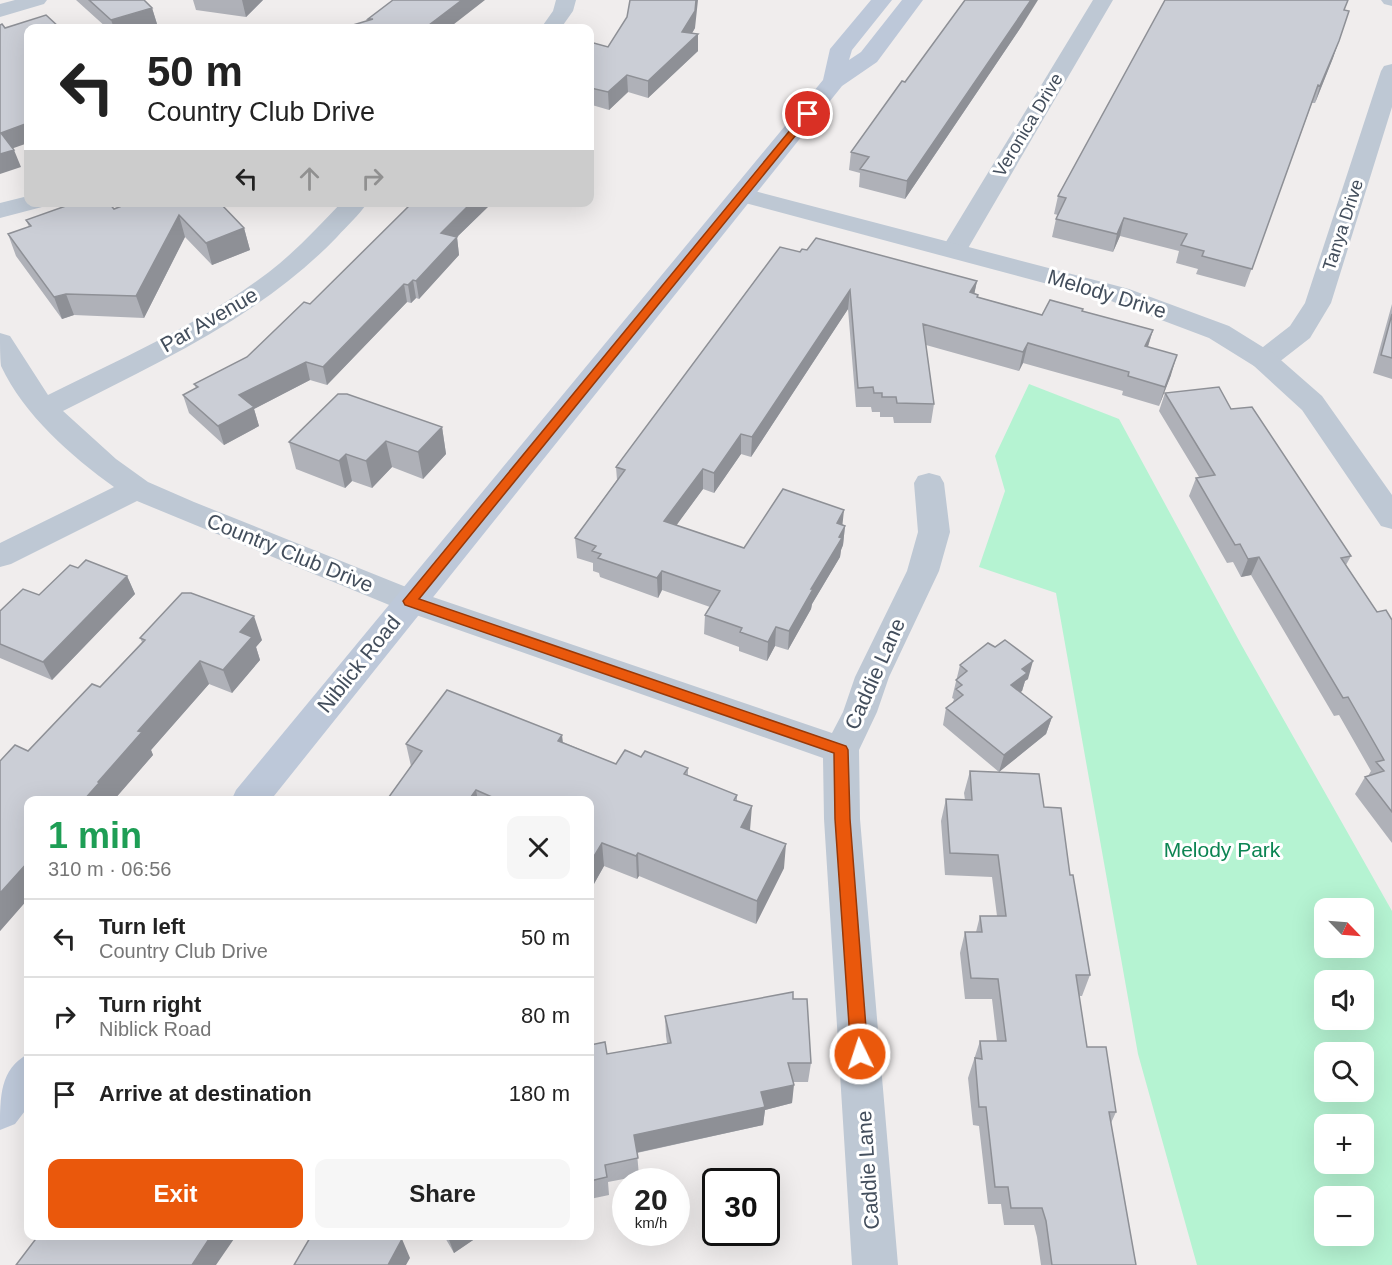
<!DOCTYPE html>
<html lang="en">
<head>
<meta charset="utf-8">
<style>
  body { margin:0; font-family:Arial,sans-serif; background:#f6f6f6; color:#222; height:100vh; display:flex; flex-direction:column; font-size:22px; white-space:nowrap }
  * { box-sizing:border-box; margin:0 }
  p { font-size:20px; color:#767676 }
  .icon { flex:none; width:33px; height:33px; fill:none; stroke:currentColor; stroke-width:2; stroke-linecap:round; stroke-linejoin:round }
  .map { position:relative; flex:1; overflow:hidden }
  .drawer { position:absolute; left:24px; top:796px; width:570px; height:444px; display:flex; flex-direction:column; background:#fff; border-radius:12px; box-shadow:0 6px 24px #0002 }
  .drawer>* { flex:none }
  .hud { position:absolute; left:24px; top:24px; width:570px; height:183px; border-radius:12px; box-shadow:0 6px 24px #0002; background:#fff; color:#222; overflow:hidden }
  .needle { width:39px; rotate:115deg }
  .buttons { position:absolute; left:1314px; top:898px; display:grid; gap:12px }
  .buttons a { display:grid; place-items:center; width:60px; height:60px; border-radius:12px; background:#fff; box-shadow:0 6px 24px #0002; font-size:30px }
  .speed { position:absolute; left:612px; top:1168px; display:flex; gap:12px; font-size:30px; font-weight:700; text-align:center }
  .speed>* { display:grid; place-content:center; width:78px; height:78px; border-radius:50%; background:#fff; box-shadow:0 6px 24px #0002; line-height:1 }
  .speed small { font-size:15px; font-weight:400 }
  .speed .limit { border:3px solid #111; border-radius:9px; background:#fff; color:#111 }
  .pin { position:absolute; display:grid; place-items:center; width:51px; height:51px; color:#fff; margin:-26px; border:3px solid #fff; border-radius:50%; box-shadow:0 2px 6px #0007 }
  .me { position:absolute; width:66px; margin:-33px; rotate:356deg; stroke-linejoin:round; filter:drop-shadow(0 0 4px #0008) }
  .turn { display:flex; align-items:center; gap:21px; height:126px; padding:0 24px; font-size:27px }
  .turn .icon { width:78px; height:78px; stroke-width:2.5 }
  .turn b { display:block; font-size:42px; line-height:51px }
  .lanes { display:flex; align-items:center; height:57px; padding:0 24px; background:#0003; justify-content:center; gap:30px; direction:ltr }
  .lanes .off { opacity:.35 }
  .round { display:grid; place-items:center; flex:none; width:63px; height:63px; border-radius:12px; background:#f6f6f6 }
  .headline { display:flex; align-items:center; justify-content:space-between; height:102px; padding:0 24px }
  h1 { font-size:36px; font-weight:700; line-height:45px; color:#1e9e55 }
  .cta { display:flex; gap:12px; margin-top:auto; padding:12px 24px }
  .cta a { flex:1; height:69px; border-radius:12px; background:#ea580c; color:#fff; font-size:24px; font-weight:700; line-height:69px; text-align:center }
  .cta a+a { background:#f6f6f6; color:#222 }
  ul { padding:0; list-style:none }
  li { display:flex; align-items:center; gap:18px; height:78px; padding:0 24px; border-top:2px solid #e0e0e0 }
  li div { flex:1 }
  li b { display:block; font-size:22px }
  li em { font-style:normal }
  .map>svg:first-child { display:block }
  .green { fill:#b5f3d2; fill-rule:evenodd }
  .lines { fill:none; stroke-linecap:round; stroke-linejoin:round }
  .minor { fill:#bec8d4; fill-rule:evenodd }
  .tertiary { fill:#bec8d4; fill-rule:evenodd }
  .secondary { fill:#bdc8d9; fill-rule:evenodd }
  .wall { fill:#afb1b8 }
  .shaded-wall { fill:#8e9096 }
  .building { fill:#cbced6; stroke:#8e9096; stroke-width:1.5 }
  .route { fill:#ea580c; stroke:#983908; stroke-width:1.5 }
  .labels { text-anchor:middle; stroke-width:6; stroke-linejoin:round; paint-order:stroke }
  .far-street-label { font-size:18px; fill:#434e5c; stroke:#fff }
  .street-label { font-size:21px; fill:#434e5c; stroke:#fff }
  .park-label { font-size:21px; fill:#0d8553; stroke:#fff }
</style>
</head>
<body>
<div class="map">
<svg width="1392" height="1265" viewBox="0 0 1392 1265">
  <rect width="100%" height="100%" fill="#f0eded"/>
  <path class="green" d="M1029,384l90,35 123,227 150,265v354h-195l-59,-211 -82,-461 -77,-26 26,-76 -10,-35zM1324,909h40v39h-40zM1324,981h40v39h-40zM1324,1053h40v39h-40zM1324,1125h40v39h-40zM1324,1197h40v39h-40z"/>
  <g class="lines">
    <path class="minor" d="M15,0h32l-3,4 -44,13v-13z
      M556,0h20l-3,11 -12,17h-20l12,-17z
      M1093,0h20l-146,250 -4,5 -9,3 -9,-3 -4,-5z
      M1381,0h11v6l-8,-2z
      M1392,64v43l-61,196 -21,35 -36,28 -10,3 -10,-3 -4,-6 4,-6 36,-28 15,-23 76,-232 3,-5z
      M28,196v6h17l-3,5 -42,11v-15z
      M342,202h26c-9,13 -21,24 -31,35 -76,79 -178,125 -274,174l53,48 32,23 46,20 227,91 411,140 11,-21 12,-35 52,-106 11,-39 -4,-49 4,-7 11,-3 11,3 4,7 6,49 -11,39 -50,106 -12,35 -18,38 1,69 38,446h-46l-28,-446 -1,-61 -424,-149 -262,-108 -126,63 -11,3v-24l114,-56c-43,-31 -90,-72 -113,-121 -1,-9 -1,-23 -1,-33l10,3 38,59c75,-37 154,-72 221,-123 26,-20 49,-45 73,-70z"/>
    <path class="tertiary" d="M743,188l386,101 100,37 45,28 48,42 70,99v34l-11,-3 -79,-116 -48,-44 -45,-28 -98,-37 -377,-101 -3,-5 3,-5z"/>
    <path class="secondary" d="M871,0h21l-40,50 -3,10 12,-8 41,-52h21l-46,62 -35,24 -572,715h-39l5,-11 587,-710 7,-31z
      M28,1054v53l-13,17 -15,6c0,-34 0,-61 28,-76z"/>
  </g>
  <path class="wall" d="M76,0h68l8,8 5,16 -15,4h-35z
    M193,0h70l-17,17 -50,-7z
    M1345,10l-12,48 -18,45h-3l-67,184 -49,-13 2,-5 -22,-6 3,-12 -59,-15 -7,16 -61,-15 4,-18 2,-4 -4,-1 4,-18z
    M1023,24l-118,175 -46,-12 1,-14 -11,-3 2,-18 54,-70z
    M695,28l-3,5 6,1v17l-50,47 -20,-6 -19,18 -17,-5 -2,3v-66l18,5z
    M132,202l112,26 6,22 -38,15 -27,-28 -41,81 -70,-3 -12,4 -46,-63 -8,-22 21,-7 -3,-7 88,-11z
    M413,202h80l-36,35 2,18 -40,44 -3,-1 -5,5 -4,-1 -80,83 -17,-5 -56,29 5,17 -35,19 -35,-32 -6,-18 13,-7 -2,-4 53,-27 63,-53z
    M800,252l177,29 -3,13 4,3 64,18 40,-4 71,19 -5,17 23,28 -12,31 -37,-11 1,-4 -100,-28 -4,8 -93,-26 8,59 -3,19h-37l-1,-6h-13v-5h-8l-1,-5h-15l-8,-98 -97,148 -10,-3 -27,39 -11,-4 -27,36 68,23 99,-23 2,1 -2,19 -2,5 -1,7 -28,47 -1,5 -23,41 -13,-4 -8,15 -28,-10v-4l-35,-13 1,-19 5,-8 -48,-17 -4,8 -58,-21 -1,-4 -6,-2v-8l-16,-5 -2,-20 42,-58 -1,-13z
    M1392,304v75l-19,-6z
    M1165,393l66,16 120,147 -5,9 31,47 15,8v223l-37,-49 10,-17 3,-1 3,-5 -32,-56 -5,1 -83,-141 -10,2 -8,-15 -6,1 -38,-67 7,-18 3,-1 -40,-66z
    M442,427l4,27 -23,25 -31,-12 -20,21 -20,-7 -7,7 -49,-19 -7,-27z
    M78,568l49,8 8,18 -83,86 -52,-22v-47l39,-16z
    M140,638l122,2 -6,7 4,13 -28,33 -23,-9 -58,66 2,5 -40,46h-85v98l-28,32v-170l28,-10 72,-64 42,-45z
    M960,665l68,14 -3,2 -3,10 -2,1 32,25 -6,17 -47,38 -56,-47 3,-17 7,-6 1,-3 -2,-1z
    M563,742l53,22 25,-7 47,11v8l49,19v6l13,29 34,38 -28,56 -117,-48 -2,3 -33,-13 -14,25v-90h-204l25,-35 -5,-22z
    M970,771l74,36 26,68 20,100 -8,21h-3l8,51 29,65 -5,11 25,142h-95l-4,-28 -3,-12h-30l-3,-21h-13l-9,-78 -6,-1 -5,-47 12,-37h17l-5,-42h-27l-5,-46 5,-21h11l4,-16h17l-5,-39 -47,-2 -4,-54 5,-22 19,1 -1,-7z
    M793,999l18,64 -3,19h-15l-1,21 -27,7 -2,15 -126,28 2,23 -31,6 1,13 -19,4v-154l17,9 60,-11 -1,-7 -1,-20z
    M444,1236h35l-25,17z"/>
  <path class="shaded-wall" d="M242,0h21l-17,17z
    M462,0h23l-36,28h-24z
    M696,0h2l-3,28 -11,19 14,-13v17l-50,47v-17l34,-49z
    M1031,0h7l-15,24 -118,175 2,-18z
    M152,8l5,16 -15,4h-28l-3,-8z
    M1339,41l-6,17 -18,45 5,-17z
    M627,75l1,17 -19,18 -1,-18z
    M591,88l1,17 -2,3v-19z
    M28,123v20l-20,7 -7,-17z
    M14,150l7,17 -21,7v-20z
    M472,202h21l-36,35 2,18 -40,44 -3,-18 25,-48z
    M179,215l6,22 -41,81 -8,-22z
    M1124,218l-4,18 -7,16 4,-18z
    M244,228l6,22 -38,15 -6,-22z
    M413,280l3,18 -5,5 -3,-18z
    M977,281l-4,19 -3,-8z
    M404,284l3,18 -80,83 -4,-18z
    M850,290l-2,19 -97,148 1,-20z
    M66,294l8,21 -12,4 -8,-22z
    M1153,330l-6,19 -2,-3z
    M1028,343l-5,20 -4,8 4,-19z
    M1177,355l-6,20 -12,31 6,-19z
    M306,362l4,18 -56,29 5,17 -35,19 -6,-19 21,-31z
    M442,427l4,27 -23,25 -5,-27z
    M741,434v20l-27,39v-20z
    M386,441l6,26 -20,21 -6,-27z
    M346,454l6,27 -7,7 -6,-27z
    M703,469v20l-38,52 -1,-20z
    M844,510l-2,19 -5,-6z
    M845,526l-2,19 -2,5 -1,7 -28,47 -1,5 -23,41 1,-19 22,-42z
    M1259,557l-8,18 -10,2 7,-18z
    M662,571v19l-4,8 -1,-20z
    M127,576l8,18 -83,86 -9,-18z
    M254,616l8,24 -6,7 4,13 -28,33 -9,-23 17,-38z
    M776,627l-1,19 -8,15 1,-19z
    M200,661l9,23 -58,66 2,5 -40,46h-30l55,-70z
    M1033,661l-5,18 -3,2 -3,10 -16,12 5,-18 11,-16z
    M1052,717l-6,17 -47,38 5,-17z
    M562,735l3,24 -7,-18z
    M476,790l2,11h-10z
    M752,806l-2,24 -9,-3z
    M602,843l2,23 -14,25v-28z
    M786,844l-2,24 -28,56 1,-23z
    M638,853l1,23 -2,3 -1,-23z
    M28,862v37l-28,32v-38z
    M794,1085l-2,18 -27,7 -2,15 -128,28 -1,-18 127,-43z
    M211,1236h25l-20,29h-24z
    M450,1236h29l-25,17 -6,-16z
    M402,1239l8,19 -4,7h-18z"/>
  <path class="building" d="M89,0h55l8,8 -41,12z
    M393,0h69l-37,28h-82l30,-9h-5z
    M630,0h66l-1,11 -13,21 16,2 -50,47 -21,-6 -19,17 -17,-4 -1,1v-47l18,5 19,-30z
    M965,0h66l-124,181 -47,-12 9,-12 -18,-5 51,-71 3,1z
    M1165,0h183l-4,10 5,1 -10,30 -19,45 -2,-1 -66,184 -50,-13 2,-5 -23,-6 6,-11 -63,-16 -7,16 -61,-15 10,-21 -8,-2z
    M46,15l14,13h-32v95l-27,10 13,17 -14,4v-129l2,-1 3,4z
    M77,202h31l6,7 18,-7h87l25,26 -38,15 -27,-28 -43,81 -70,-2 -12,3 -46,-63 23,-8 -5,-6z
    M413,202h59l-31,31 16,4 -41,44 -3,-1 -5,5 -4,-1 -81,83 -17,-5 -67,33 15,12 -36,19 -35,-31 15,-8 -4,-3 53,-27 57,-55 6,2z
    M816,238l161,43 -7,11 8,3 -1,2 65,18 8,-15 33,9 -1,2 71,19 -8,16 32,9 -12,32 -37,-11 1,-4 -101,-29 -5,9 -100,-28 11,80 -37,-1 -1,-6h-14v-4h-8l-1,-6 -15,1 -8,-98 -98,147 -11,-3 -27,39 -11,-4 -39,52 80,27 39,-59 61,21 -7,13 8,3 -6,11 3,1 -31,51h2l-24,42 -13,-4 -8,15 -28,-10 2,-4 -37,-13 15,-24 -58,-20 -5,7 -59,-20 3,-4 -9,-3 4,-5 -21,-8 50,-68 -9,-3 164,-220 20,5 2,-3 5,1z
    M1392,314v44l-11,-3z
    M1219,387l12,22 21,-2 99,149 -10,2 36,54 9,-2 6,10v192l-27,-35 19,-6 -8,-9 8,-2 -36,-63 -5,1 -84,-141 -11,2 -8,-15 -5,1 -39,-67 19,-3 -50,-82z
    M338,394h9l95,33 -24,25 -32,-11 -20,20 -20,-7 -7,7 -50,-19z
    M86,560l41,16 -84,86 -43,-18v-33l23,-22 16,6 31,-30 8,3z
    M182,593h9l63,23 -14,16 12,5 -29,33 -23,-9 -62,70 4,1 -44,50 1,1 -16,18h-55v61l-28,31v-132l15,-16 13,6 64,-67 8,3 45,-47 -5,-2z
    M1005,640l28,21 -11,8 5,4 -16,12 41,32 -48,38 -58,-47 17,-13 -7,-6 6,-4 -6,-5 11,-9 -7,-6 28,-22 7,4z
    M447,690l115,45 -4,6 58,23 9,-14 16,7 4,-6 43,17 -4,6 53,21 -3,5 18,6 -11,21 45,17 -29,57 -119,-48 -2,3 -34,-13 -12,20v-62h-89l-25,-11 -8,11h-82l36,-50 -16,-7z
    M970,771l69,3 5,33 17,1 9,67h3l17,100h-14l11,72h19l10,65h-7l27,153h-84l-6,-44 -4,-13h-31l-3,-21h-13l-9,-80h-7l-4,-49 7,1 -2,-18h26l-8,-62 -27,-1 -6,-46h17l-2,-16h26l-8,-61 -48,-2 -4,-54 26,1z
    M793,992v7h14l4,64h-23l6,22 -33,7 4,15 -131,28 4,23 -33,7 2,12 -17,4v-136l15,-3 2,12 64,-11 -6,-27z
    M38,1236h173l-19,29h-176z
    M311,1236h84l7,3 -14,26h-94z"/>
  <path class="route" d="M805,112l8,2 -394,485 427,147 2,4 2,69 18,235 -2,5 -6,3 -7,-3 -2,-5 -16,-235 -1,-66 -429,-148 -2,-4z"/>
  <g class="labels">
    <g class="far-street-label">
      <text transform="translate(1028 125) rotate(-59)" y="6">Veronica Drive</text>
      <text transform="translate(1343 225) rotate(-72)" y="6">Tanya Drive</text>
    </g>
    <g class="street-label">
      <text transform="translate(1107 294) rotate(17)" y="7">Melody Drive</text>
      <text transform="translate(209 320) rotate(-30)" y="7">Par Avenue</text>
      <text transform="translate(290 553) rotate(22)" y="7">Country Club Drive</text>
      <text transform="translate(359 664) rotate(-51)" y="7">Niblick Road</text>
      <text transform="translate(875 674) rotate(-66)" y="7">Caddie Lane</text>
      <text transform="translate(868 1170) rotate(-94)" y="7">Caddie Lane</text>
    </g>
    <g class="park-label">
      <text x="1222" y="857">Melody Park</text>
    </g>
  </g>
</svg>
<div class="buttons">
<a><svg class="needle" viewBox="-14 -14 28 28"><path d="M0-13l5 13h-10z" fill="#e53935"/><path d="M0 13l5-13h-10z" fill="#767676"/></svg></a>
<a><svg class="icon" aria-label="sound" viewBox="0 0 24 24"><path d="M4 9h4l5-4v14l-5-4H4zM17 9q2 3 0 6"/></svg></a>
<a><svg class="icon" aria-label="search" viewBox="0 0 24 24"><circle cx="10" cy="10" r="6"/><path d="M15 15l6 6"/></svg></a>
<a>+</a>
<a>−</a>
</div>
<div class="speed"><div>20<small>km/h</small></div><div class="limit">30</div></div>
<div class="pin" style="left:808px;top:114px;background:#d93025"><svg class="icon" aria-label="arrive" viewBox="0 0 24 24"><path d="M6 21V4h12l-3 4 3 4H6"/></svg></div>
<svg class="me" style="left:860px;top:1054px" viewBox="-20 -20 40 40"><circle r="17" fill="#ea580c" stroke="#fff" stroke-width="3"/><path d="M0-11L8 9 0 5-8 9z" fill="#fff"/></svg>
<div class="hud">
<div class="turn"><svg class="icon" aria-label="left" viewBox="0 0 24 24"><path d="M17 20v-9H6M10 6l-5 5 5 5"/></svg><div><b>50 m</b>Country Club Drive</div></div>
<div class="lanes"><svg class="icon" aria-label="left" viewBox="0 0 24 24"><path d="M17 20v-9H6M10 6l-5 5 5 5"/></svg><svg class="icon off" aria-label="ahead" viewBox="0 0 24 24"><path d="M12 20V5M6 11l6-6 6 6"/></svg><svg class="icon off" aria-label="right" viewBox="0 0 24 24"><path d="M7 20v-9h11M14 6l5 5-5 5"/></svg></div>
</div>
<section class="drawer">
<div class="headline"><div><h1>1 min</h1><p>310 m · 06:56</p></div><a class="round"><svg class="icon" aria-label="close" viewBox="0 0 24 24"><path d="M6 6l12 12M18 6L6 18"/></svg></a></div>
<ul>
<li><svg class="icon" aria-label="left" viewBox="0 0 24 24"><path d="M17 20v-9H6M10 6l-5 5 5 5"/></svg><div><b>Turn left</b><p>Country Club Drive</p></div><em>50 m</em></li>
<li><svg class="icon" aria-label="right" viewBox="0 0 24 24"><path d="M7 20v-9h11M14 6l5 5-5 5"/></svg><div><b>Turn right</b><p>Niblick Road</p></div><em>80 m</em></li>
<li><svg class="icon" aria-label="arrive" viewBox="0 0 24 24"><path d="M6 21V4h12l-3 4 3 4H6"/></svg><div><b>Arrive at destination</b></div><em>180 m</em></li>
</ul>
<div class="cta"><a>Exit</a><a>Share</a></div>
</section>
</div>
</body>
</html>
